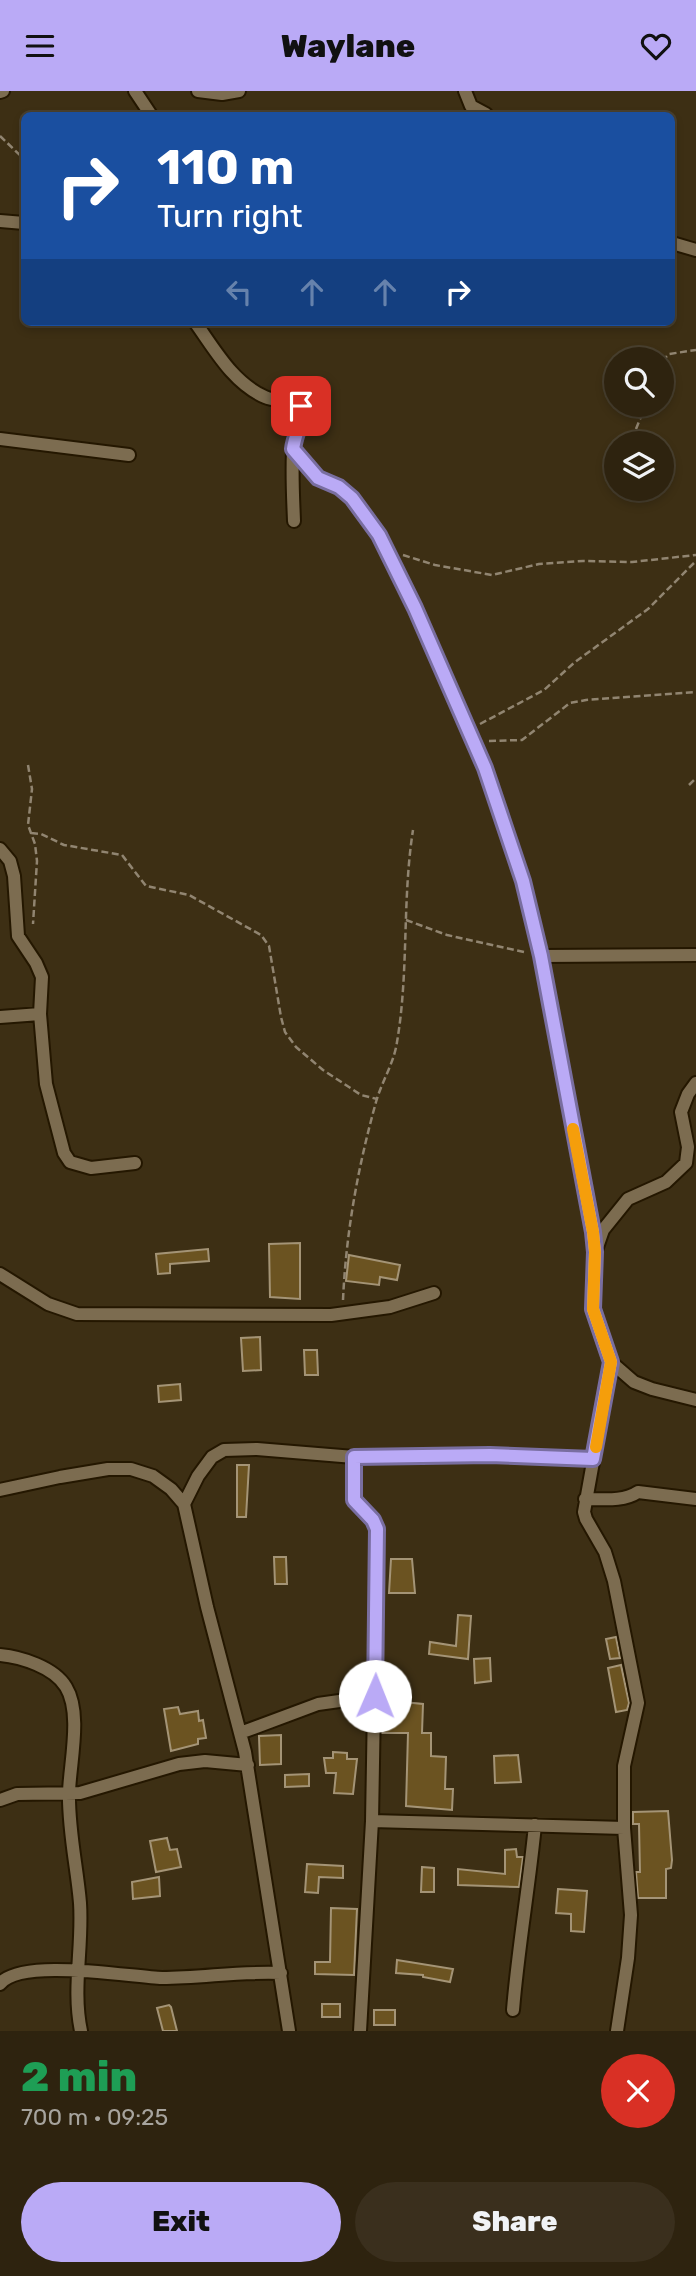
<!DOCTYPE html>
<html lang="en">
<head>
<meta charset="utf-8">
<style>
  body { margin:0; font-family:Rubik,sans-serif; background:#3a2f1d; color:#f1f3f6; height:100vh; display:flex; flex-direction:column; font-size:26px; white-space:nowrap }
  * { box-sizing:border-box; margin:0 }
  p { font-size:23px; color:#a7a49e }
  .icon { flex:none; width:38px; height:38px; fill:none; stroke:currentColor; stroke-width:2; stroke-linecap:round; stroke-linejoin:round }
  .map { position:relative; height:1940px; overflow:hidden }
  .panel { display:flex; flex-direction:column; background:#2e230f; flex:1 }
  .panel>* { flex:none }
  .guide { position:absolute; left:21px; top:21px; width:654px; height:214px; border-radius:10px; box-shadow:0 4px 10px #0003,0 0 0 2px #49402f; background:#1a4fa0; color:#fff; overflow:hidden }
  .buttons { position:absolute; left:604px; top:256px; display:grid; gap:14px }
  .buttons a { display:grid; place-items:center; width:70px; height:70px; border-radius:50%; background:#2e230f; box-shadow:0 4px 10px #0003,0 0 0 2px #49402f; font-size:35px }
  .pin { position:absolute; display:grid; place-items:center; width:60px; height:60px; color:#fff; margin:-30px; border-radius:14px; box-shadow:0 4px 10px #0006 }
  .me { position:absolute; width:77px; margin:-38px; rotate:1deg; stroke-linejoin:round; filter:drop-shadow(0 0 5px #0008) }
  .turn { display:flex; align-items:center; gap:24px; height:147px; padding:0 21px; font-size:32px }
  .turn .icon { width:91px; height:91px; stroke-width:2.5 }
  .turn b { display:block; font-size:49px; line-height:60px }
  .lanes { display:flex; align-items:center; height:66px; padding:0 21px; background:#0003; justify-content:center; gap:35px; direction:ltr }
  .lanes .off { opacity:.35 }
  .round { display:grid; place-items:center; flex:none; width:74px; height:74px; border-radius:37px; background:#3a2f1d }
  .head { display:flex; align-items:center; justify-content:space-between; height:119px; padding:0 21px }
  h1 { font-size:42px; font-weight:800; line-height:52px; color:#1e9e55 }
  .primary-button { display:flex; gap:14px; margin-top:auto; padding:14px 21px }
  .primary-button a { flex:1; height:80px; border-radius:42px; background:#baaaf6; color:#111; font-size:28px; font-weight:800; line-height:80px; text-align:center }
  .primary-button a+a { background:#3a2f1d; color:#f1f3f6 }
  header { display:flex; justify-content:space-between; align-items:center; height:91px; padding:0 21px; background:#baaaf6; color:#111; font-size:32px; font-weight:800 }
  .map>svg:first-child { display:block }
  .building { fill:#6b5321; stroke:#a49476; stroke-width:2 }
  .lines { fill:none; stroke-linecap:round; stroke-linejoin:round }
  .minor-casing { stroke:#241700; stroke-width:16 }
  .path { stroke:#918571; stroke-width:2.5; stroke-dasharray:7 3.5; stroke-linecap:butt }
  .minor { stroke:#7c6c50; stroke-width:12 }
  .route-casing { stroke:#796ea0; stroke-width:18 }
  .route { stroke:#baaaf6; stroke-width:12 }
  .slow { stroke:#f59e0b; stroke-width:12 }
</style>
</head>
<body>
<header><svg class="icon" aria-label="menu" viewBox="0 0 24 24"><path d="M4 6h16M4 12h16M4 18h16"/></svg>Waylane<svg class="icon" aria-label="heart" viewBox="0 0 24 24"><path d="M12 20l-8-8c-3-5 5-10 8-4 3-6 11-1 8 4z"/></svg></header>
<div class="map">
<svg width="696" height="1940" viewBox="0 0 696 1940">
  <rect width="100%" height="100%" fill="#3d2f14"/>
  <path class="building" d="M300,1152v56l-30,-2 -1,-53z
    M208,1158l1,12 -39,3v9l-12,1 -2,-20z
    M349,1164l51,10 -3,15 -17,-3 -1,8 -33,-4z
    M260,1246l1,33 -18,1 -2,-33z
    M304,1259h13l1,25h-13z
    M180,1293l1,16 -22,2 -1,-16z
    M237,1374h12l-3,52h-9z
    M274,1466h12l1,27h-12z
    M391,1468h21l3,34h-26z
    M458,1524l13,1 -3,43 -39,-5 1,-12 26,4z
    M616,1546l4,21 -10,1 -4,-20z
    M490,1567l1,23 -16,2 -1,-24z
    M621,1574l8,38 -2,7 -11,2 -8,-44z
    M383,1609l40,4 -1,29h9v23l15,1 -1,32h8l-1,21 -46,-4 2,-73h-26z
    M178,1616l2,7 18,-3 1,10 4,-1 3,18 -8,1v5l-27,7 -7,-42z
    M281,1644v29l-21,1 -1,-29z
    M333,1661l14,1v6h10l-4,35 -19,-1 2,-20h-10l-2,-15h9z
    M518,1664l3,27 -26,1 -1,-27z
    M309,1683v12l-24,1v-12z
    M668,1720l4,49 -1,8 -5,1v29h-28l-2,-26h4l-1,-48h-6v-12z
    M167,1747l3,12 7,-1 4,18 -25,5 -6,-31z
    M516,1758l1,8h6l-4,30 -61,-2v-16l47,5v-24z
    M307,1773l36,2v12l-24,-1 -1,16 -13,-1z
    M422,1776l12,1v24h-13z
    M159,1786l1,19 -27,3 -1,-17z
    M558,1798l29,2 -3,41 -13,-1v-17l-15,-1z
    M331,1817l26,1 -3,66 -39,-1v-12h15z
    M397,1869l56,9 -3,13 -27,-5v-2l-27,-2z
    M322,1913h18v13h-18z
    M169,1914l2,2 6,24h-14l-6,-23z
    M374,1919h21v15h-21z"/>
  <g class="lines">
    <g class="minor-casing">
      <path id="minor" d="M135,0l16,24
        M198,0l24,3 17,-3
        M465,0l6,15 15,8
        M0,1l3,-1
        M0,130l24,2
        M672,152l24,7
        M195,231c20,28 38,61 70,75 11,5 26,2 36,9 3,13 -5,19 -7,31 -3,28 -1,57 0,84
        M0,348l129,16
        M293,358l25,29 21,9 13,11 27,37 36,73 70,160 38,113 18,75 54,289
        M0,758l10,12 4,15 4,60 18,27 6,14 -2,37 6,70 18,69 6,9 21,6 44,-5
        M541,865l155,-1
        M0,926l40,-3
        M0,1183l48,30 29,10 254,1 59,-8 44,-14
        M611,1271l23,20 18,7 44,11
        M354,1366v43l19,20 4,9 -5,292 -12,210
        M0,1399l60,-13 48,-8h23l22,7 18,13 13,15 23,103 38,145 44,279
        M585,1408c18,0 38,3 53,-7l58,7
        M184,1413l14,-28 14,-19 12,-7 33,-1 97,8 136,-2 103,4
        M0,1564c21,2 54,12 66,32 16,26 4,75 3,105 -1,37 8,75 11,111 3,43 -8,86 1,128
        M240,1642l78,-29 57,-8
        M0,1709l17,-6 63,-1 99,-29 26,-3 43,4
        M372,1730l252,7
        M0,1893c20,-27 131,-7 162,-6 40,0 79,-7 119,-5
        M513,1919c5,-62 16,-123 22,-185
        M617,1940l11,-73 3,-43 -7,-87v-62l14,-63 -24,-122 -9,-29 -19,-33 -2,-7 27,-150 -18,-53 2,-56 8,-23 25,-31 38,-17 20,-19 2,-16 -7,-35 7,-18 8,-11"/>
    </g>
    <path class="path" d="M499,22h54l8,2
      M0,45l24,23
      M662,270l7,-7 27,-4
      M636,338l10,-25
      M403,464l32,10 57,10 47,-11 44,-3 49,1 64,-7
      M480,633l64,-34 31,-28 73,-53 48,-48
      M489,650l33,-1 48,-37 16,-3 110,-8
      M28,674l4,24 -4,36 7,19 2,17 -4,63
      M689,694l7,-7
      M31,742l10,1 23,11 58,10 24,31 43,9 72,40 8,11 12,71 4,15 11,15 27,23 38,25 16,4
      M406,829l41,15 77,17
      M343,1209c3,-68 15,-133 33,-198 6,-21 18,-39 21,-60 12,-70 5,-142 16,-212"/>
    <use href="#minor" class="minor"/>
  </g>
  <g class="lines">
    <g class="route-casing">
      <path id="route" d="M301,315c3,14 -6,27 -8,43l25,29 21,9 13,11 27,37 36,73 70,160 38,113 18,75 52,276 2,20 -2,57 18,53 -18,97 -103,-4 -136,2v43l19,20 4,9 -2,167"/>
    </g>
    <use href="#route" class="route"/>
    <path class="slow" d="M573,1038l20,103 2,20 -2,57 18,53 -15,85"/>
  </g>
</svg>
<div class="buttons">
<a><svg class="icon" aria-label="search" viewBox="0 0 24 24"><circle cx="10" cy="10" r="6"/><path d="M15 15l6 6"/></svg></a>
<a><svg class="icon" aria-label="layers" viewBox="0 0 24 24"><path d="M12 4l9 5-9 5-9-5zM3 14l9 5 9-5"/></svg></a>
</div>
<div class="pin" style="left:301px;top:315px;background:#d93025"><svg class="icon" aria-label="arrive" viewBox="0 0 24 24"><path d="M6 21V4h12l-3 4 3 4H6"/></svg></div>
<svg class="me" style="left:375px;top:1605px" viewBox="-20 -20 40 40"><circle r="19" fill="#fff"/><path d="M0-13L10 11 0 6-10 11z" fill="#baaaf6"/></svg>
<div class="guide">
<div class="turn"><svg class="icon" aria-label="right" viewBox="0 0 24 24"><path d="M7 20v-9h11M14 6l5 5-5 5"/></svg><div><b>110 m</b>Turn right</div></div>
<div class="lanes"><svg class="icon off" aria-label="left" viewBox="0 0 24 24"><path d="M17 20v-9H6M10 6l-5 5 5 5"/></svg><svg class="icon off" aria-label="ahead" viewBox="0 0 24 24"><path d="M12 20V5M6 11l6-6 6 6"/></svg><svg class="icon off" aria-label="ahead" viewBox="0 0 24 24"><path d="M12 20V5M6 11l6-6 6 6"/></svg><svg class="icon" aria-label="right" viewBox="0 0 24 24"><path d="M7 20v-9h11M14 6l5 5-5 5"/></svg></div>
</div>
</div>
<section class="panel">
<div class="head"><div><h1>2 min</h1><p>700 m · 09:25</p></div><a class="round" style="background:#d93025;color:#fff"><svg class="icon" aria-label="close" viewBox="0 0 24 24"><path d="M6 6l12 12M18 6L6 18"/></svg></a></div>
<div class="primary-button"><a>Exit</a><a>Share</a></div>
</section>
</body>
</html>
